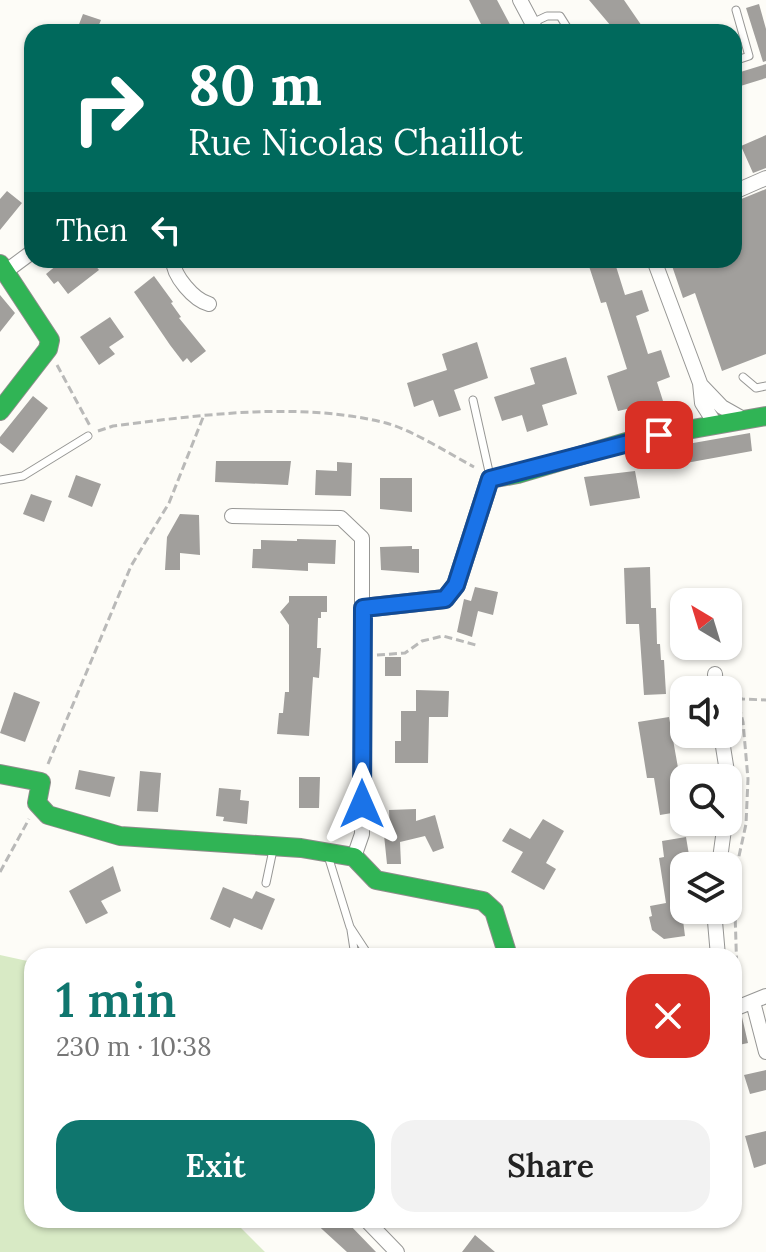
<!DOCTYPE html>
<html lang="en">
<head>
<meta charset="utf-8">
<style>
  body { margin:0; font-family:Lora,serif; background:#f2f2f2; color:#222; height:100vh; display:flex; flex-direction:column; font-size:30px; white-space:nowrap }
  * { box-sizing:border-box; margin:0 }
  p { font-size:26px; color:#767676 }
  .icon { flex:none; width:44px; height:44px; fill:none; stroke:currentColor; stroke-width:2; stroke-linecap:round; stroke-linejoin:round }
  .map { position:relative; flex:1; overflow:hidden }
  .drawer { position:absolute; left:24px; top:948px; width:718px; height:280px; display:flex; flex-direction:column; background:#fff; border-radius:24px; box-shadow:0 2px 6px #0004 }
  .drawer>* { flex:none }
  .hud { position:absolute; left:24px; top:24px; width:718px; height:244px; border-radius:24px; box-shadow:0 2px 6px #0004; background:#00695c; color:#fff; overflow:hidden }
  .needle { width:52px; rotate:322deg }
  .buttons { position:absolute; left:670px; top:588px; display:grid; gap:16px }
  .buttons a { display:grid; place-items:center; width:72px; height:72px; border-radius:16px; background:#fff; box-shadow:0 2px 6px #0004; font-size:40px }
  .pin { position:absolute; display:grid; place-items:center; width:68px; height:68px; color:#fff; margin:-34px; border-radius:16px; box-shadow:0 4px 12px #0006 }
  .me { position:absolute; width:88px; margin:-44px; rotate:0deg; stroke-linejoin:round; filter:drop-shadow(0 0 6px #0008) }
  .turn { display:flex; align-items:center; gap:28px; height:168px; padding:0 32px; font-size:36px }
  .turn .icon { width:104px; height:104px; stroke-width:2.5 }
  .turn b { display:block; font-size:56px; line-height:68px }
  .then { display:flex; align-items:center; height:76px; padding:0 32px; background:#0003; gap:16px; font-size:30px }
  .round { display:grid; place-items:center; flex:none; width:84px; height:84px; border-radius:24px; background:#f2f2f2 }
  .head { display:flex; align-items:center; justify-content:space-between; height:136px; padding:0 32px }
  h1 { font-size:48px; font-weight:600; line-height:60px; color:#0f766e }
  .primary-button { display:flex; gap:16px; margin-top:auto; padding:16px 32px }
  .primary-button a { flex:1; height:92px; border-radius:24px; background:#0f766e; color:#fff; font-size:32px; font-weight:600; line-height:92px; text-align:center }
  .primary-button a+a { background:#f2f2f2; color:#222 }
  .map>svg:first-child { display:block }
  .forest { fill:#d8eac5 }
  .building { fill:#a19f9c }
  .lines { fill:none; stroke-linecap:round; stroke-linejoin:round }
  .lane-casing { stroke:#979795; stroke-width:9 }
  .street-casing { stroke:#979795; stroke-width:16 }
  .fast-casing { stroke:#8e8d8b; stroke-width:20 }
  .path { stroke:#b9b9b8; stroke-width:3; stroke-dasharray:8 4; stroke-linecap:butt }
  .lane { stroke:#fffffe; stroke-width:7 }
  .street { stroke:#fffffe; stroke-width:14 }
  .fast { stroke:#30b455; stroke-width:18 }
  .route-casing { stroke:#114b97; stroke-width:20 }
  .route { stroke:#1a73e8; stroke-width:14 }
</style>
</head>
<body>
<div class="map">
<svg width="766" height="1252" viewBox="0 0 766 1252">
  <rect width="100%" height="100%" fill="#fdfcf7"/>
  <path class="forest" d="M0,955l32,7v258h201l32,32h-265z"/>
  <path class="building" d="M469,0h28l17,32h-29z
    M589,0h35l22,32h-30z
    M759,4l7,25v32l-3,1 -17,-54z
    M83,14l18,6 -5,12h-20z
    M766,64v14l-32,10v-14z
    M766,135v33l-13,5 -12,-27z
    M766,189v165l-44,17 -27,-78 -12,5 -13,-38h64v-58z
    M7,191l15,12 -22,27v-31z
    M63,260h28l8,10 -31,24 -10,-13 -4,3 -8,-10z
    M587,260h27l11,35 17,-5 7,21 -13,5 12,38 13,-4 9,27 -13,5 6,19 -45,10 -11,-35 20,-7 -21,-67 -5,1z
    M154,276l19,26 -2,1 10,14 -2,1 27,33 -15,12 -4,-5 -4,4 -13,-17 -36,-53z
    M0,295l15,18 -15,19z
    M110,317l14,20 -15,10 6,7 -16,11 -19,-28z
    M477,342l11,36 -34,12 7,20 -22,7 -6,-17 -19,7 -7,-24 40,-13 -5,-16z
    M566,357l11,37 -35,11 6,20 -21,7 -5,-17 -20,6 -8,-24 41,-13 -5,-16z
    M33,396l15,12 -35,45 -13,-10v-6z
    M750,433l2,18 -77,14 -1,-5 -30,5 -2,-13z
    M216,461h75l-3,24 -73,-3z
    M337,462l15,1 -1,33 -36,-1 1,-25 21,1z
    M635,471l5,27 -50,8 -6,-29z
    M76,475l25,9 -9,23 -24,-10z
    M380,478h32v34l-32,-3z
    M31,494l21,7 -8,21 -21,-8z
    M180,514l19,1 1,40 -20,-2v17h-15l2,-33z
    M297,539l39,1 -1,24 -27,-1v8l-56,-3 1,-19h8v-9l36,1z
    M412,546v3h7v24l-38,-3 -1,-23z
    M650,567l1,41h5l1,36h3l1,16h3l2,34 -22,1 -5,-71h-13l-2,-56z
    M475,587l23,5 -5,23 -15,-4 -6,26 -15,-5 7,-33 7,2z
    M289,596h38v16h-6v6h-3l-1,30h4l-2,30 -6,-1 -4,59 -32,-2 2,-21h4l2,-21h4v-67l-9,-13 9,-10z
    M385,657h16v19h-16z
    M416,690l33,1 -1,26h-19l-1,46h-33v-22h6v-30h15z
    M14,692l26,10 -15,40 -25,-9z
    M669,717l11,62 4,-1v33l-24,4 -6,-37h-7l-9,-56z
    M79,770l36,7 -5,20 -35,-8z
    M140,771l21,2 -3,39 -21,-1z
    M299,777h21l-1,31h-20z
    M219,788l22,2 -1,10 9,1 -2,23 -24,-3 1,-4 -8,-1z
    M416,809v12l19,-6 9,33 -11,4 -8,-16 -25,6 1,22h-14l-3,-29 6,-1 -1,-24z
    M543,819l21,12 -18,32 10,6 -12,21 -33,-18 12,-20 -21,-11 8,-13 20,11z
    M686,837l4,24 -6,1v18l-6,1 7,55 -21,3 -12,-9 -3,-13 3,-1 -2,-10 16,-3 -7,-45 5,-1 -2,-16z
    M113,866l8,25 -20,10 7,12 -22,11 -17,-33z
    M223,887l29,12 4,-8 19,8 -13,31 -28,-12 -4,10 -20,-9z
    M742,1017l6,26 -14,3v-27z
    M766,1070v20l-16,4 -6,-19z
    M766,1131v33l-12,4 -9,-32z
    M312,1220h29l5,5 2,-2 28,29h-29z
    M475,1235l20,17h-33z"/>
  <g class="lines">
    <g class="lane-casing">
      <path id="lane" d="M532,23l15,-7h13l10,16
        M734,61l15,-5 -13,-46
        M743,377l13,11 10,-2
        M473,400l17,76
        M0,480l23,-4 65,-40
        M329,859l21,68 19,29
        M266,883l7,-33
        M351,930l4,26"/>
    </g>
    <g class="street-casing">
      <path id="street" d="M520,0l17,32
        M734,192l32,-14
        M173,260c0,16 21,40 36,44
        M654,260l46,123 2,20 14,22
        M5,272l27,-20
        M700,384l22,23 23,13
        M232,516l109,2 21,20v296l-8,23
        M715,674l1,16
        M721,734l7,44
        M719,866l6,-44
        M714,910l4,46
        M753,1002l13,50
        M734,1009l32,-13
        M366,1220l31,32"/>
    </g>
    <g class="fast-casing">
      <path id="fast" d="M0,264l50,76 -2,9 -48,62
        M363,608l82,-9 11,-14 34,-106 28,-5 118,-35 130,-23
        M0,774l41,8 -4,21 11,12 72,21 181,12 53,9 22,23 107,21 11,10 14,45"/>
    </g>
    <path class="path" d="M57,365l33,61
      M98,431l15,-5c88,-11 186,-25 273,-3 26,7 64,31 88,44
      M377,655l28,-2 17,-12 21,-5 33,9
      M730,687l12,12 24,1
      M730,697l10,13 3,12 5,57 -2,45 -12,55 3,97 -3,7
      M48,764l83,-198 38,-63 35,-88
      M0,872l29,-53"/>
    <use href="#lane" class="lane"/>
    <use href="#street" class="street"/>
    <use href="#fast" class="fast"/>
  </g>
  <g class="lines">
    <g class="route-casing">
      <path id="route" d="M362,804l1,-196 82,-9 11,-14 34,-106 169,-44"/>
    </g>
    <use href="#route" class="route"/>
  </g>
</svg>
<div class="buttons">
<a><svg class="needle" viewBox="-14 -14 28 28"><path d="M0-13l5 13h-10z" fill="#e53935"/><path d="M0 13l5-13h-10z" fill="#767676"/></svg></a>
<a><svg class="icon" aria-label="sound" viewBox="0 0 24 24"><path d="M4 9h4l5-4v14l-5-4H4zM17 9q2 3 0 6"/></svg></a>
<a><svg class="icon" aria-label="search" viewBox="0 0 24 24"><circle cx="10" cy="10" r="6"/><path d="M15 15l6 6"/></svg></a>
<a><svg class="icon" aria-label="layers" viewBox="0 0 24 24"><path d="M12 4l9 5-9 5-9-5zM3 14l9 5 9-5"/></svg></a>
</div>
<div class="pin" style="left:659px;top:435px;background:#d93025"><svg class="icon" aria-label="arrive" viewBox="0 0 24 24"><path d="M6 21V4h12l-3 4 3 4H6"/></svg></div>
<svg class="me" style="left:362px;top:804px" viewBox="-20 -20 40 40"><path d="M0-17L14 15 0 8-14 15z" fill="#1a73e8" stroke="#fff" stroke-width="4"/></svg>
<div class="hud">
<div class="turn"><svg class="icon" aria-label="right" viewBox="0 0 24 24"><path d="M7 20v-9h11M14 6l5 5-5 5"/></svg><div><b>80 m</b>Rue Nicolas Chaillot</div></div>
<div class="then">Then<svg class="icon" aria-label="left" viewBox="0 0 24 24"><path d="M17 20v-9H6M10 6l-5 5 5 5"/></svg></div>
</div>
<section class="drawer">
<div class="head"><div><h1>1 min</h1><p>230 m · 10:38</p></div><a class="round" style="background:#d93025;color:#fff"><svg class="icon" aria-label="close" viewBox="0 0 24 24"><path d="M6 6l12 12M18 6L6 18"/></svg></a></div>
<div class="primary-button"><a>Exit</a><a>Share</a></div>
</section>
</div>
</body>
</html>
